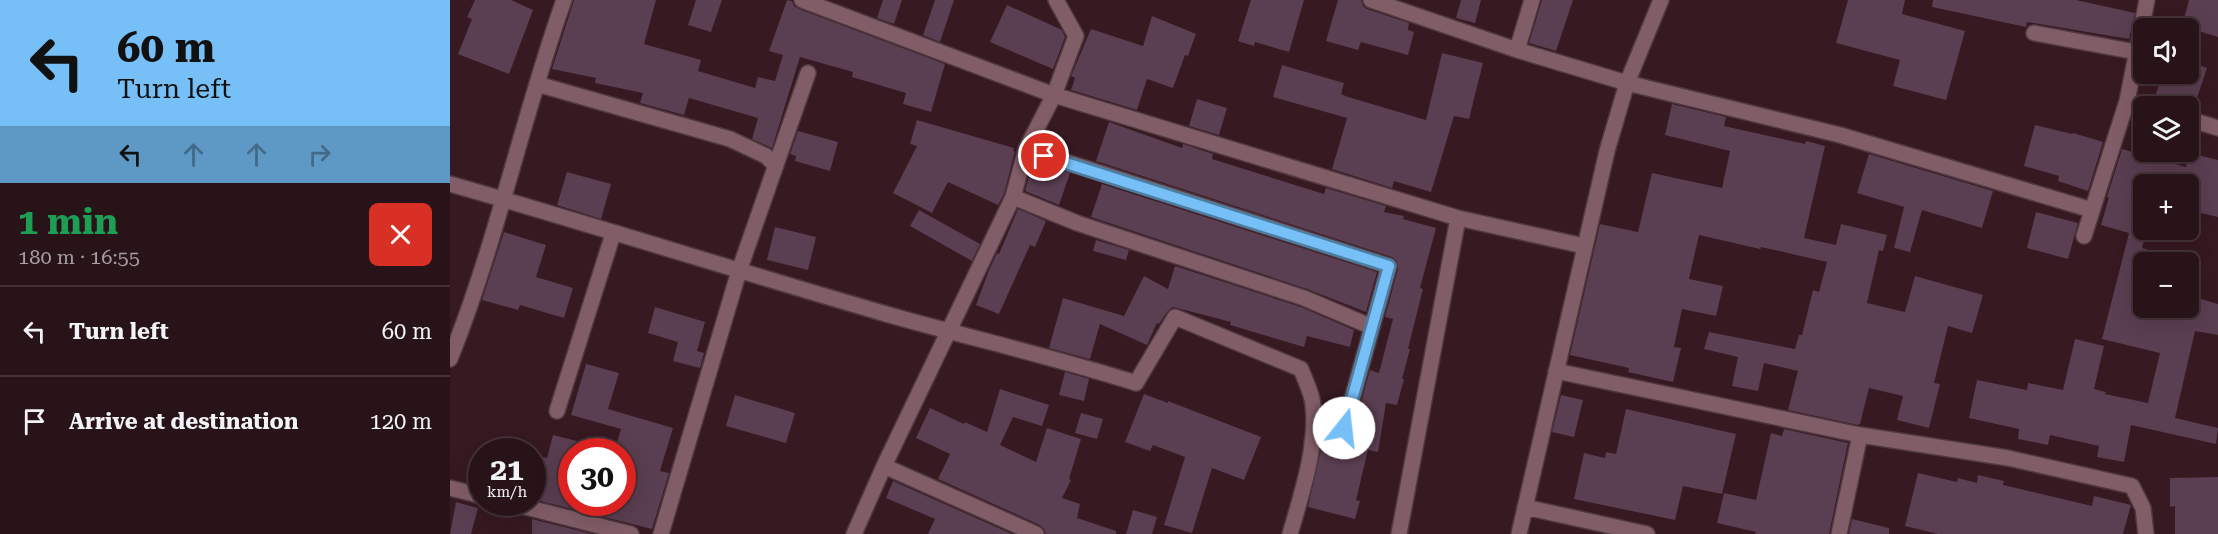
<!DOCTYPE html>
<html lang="en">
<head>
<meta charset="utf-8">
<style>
  body { margin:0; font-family:"Roboto Serif",serif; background:#301c22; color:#f1f3f6; height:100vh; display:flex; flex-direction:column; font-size:22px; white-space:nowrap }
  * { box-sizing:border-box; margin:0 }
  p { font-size:20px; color:#a59ea2 }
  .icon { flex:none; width:33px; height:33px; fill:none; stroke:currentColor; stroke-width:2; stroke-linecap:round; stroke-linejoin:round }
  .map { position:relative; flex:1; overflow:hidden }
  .side { display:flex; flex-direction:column; background:#281319; width:450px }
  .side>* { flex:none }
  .guide { background:#76c0f7; color:#111; overflow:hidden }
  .tools { position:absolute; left:1683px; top:18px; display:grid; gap:12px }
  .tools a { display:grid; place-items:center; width:66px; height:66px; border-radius:9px; background:#281319; box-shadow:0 6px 24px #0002,0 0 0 2px #443238; font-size:30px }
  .speed { position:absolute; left:18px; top:438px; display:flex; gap:12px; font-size:30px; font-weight:700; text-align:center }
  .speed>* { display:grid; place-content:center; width:78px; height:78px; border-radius:50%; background:#281319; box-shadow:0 6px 24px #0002,0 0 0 2px #443238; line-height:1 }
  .speed small { font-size:15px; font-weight:400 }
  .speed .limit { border:9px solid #d22; background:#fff; color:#111 }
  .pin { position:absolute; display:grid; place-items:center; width:51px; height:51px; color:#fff; margin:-26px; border:3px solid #fff; border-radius:50%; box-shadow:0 2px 6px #0007 }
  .me { position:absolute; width:66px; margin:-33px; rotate:16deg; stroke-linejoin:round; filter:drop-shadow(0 0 4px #0008) }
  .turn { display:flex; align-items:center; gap:21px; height:126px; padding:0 18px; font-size:27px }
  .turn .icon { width:78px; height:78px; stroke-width:2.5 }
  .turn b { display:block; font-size:42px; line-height:51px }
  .lanes { display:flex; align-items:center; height:57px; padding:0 18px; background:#0003; justify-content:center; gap:30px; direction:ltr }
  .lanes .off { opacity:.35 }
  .round { display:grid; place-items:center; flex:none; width:63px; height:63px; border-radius:9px; background:#301c22 }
  .head { display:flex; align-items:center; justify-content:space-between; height:102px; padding:0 18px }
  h1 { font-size:36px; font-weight:700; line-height:45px; color:#1e9e55 }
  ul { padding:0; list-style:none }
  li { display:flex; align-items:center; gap:18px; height:90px; padding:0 18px; border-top:2px solid #443238 }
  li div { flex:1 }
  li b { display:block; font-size:22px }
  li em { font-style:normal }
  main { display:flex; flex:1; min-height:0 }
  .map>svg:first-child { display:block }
  .building { fill:#5a3e51 }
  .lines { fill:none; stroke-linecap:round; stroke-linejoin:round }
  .minor-casing { stroke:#4f383f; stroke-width:18 }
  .minor { stroke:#815d67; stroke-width:15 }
  .route-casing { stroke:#4d7da1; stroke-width:15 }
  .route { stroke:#76c0f7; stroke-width:10 }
</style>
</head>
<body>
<main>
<section class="side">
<div class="guide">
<div class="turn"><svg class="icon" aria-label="left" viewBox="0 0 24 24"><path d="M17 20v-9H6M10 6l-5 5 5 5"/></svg><div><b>60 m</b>Turn left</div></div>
<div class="lanes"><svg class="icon" aria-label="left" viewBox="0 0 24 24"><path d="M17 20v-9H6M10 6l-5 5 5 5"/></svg><svg class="icon off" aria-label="ahead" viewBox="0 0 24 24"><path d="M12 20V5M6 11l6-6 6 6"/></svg><svg class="icon off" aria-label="ahead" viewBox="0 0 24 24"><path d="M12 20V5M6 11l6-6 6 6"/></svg><svg class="icon off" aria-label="right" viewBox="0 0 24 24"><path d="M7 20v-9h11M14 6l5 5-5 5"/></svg></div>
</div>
<div class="head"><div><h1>1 min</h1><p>180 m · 16:55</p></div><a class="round" style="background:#d93025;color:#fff"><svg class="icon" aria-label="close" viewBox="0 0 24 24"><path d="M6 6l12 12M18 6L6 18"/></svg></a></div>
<ul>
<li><svg class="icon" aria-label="left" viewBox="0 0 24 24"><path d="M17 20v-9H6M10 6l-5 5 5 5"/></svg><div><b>Turn left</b></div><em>60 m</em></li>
<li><svg class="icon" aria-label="arrive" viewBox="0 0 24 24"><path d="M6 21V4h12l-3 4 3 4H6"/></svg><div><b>Arrive at destination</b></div><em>120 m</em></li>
</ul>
</section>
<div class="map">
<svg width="1768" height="534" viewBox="0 0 1768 534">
  <rect width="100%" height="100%" fill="#361921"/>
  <path class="building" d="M25,0h36l22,10 -24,64 -51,-20 14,-35 -5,-2z
    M124,0h82l-12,44 57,16 -3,11 57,17 3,-11 17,4 8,-26 -14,-4 18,-51 5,1 2,5 5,3 146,55 -14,48 -28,-8 3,-11 -54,-16 1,-5 -53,-15 -28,91 -20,-9 6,-21 -69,-20 -5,17 -44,-12 3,-10 -48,-10 1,-5 -44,-9z
    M246,0h26l-11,32 -23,-7z
    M433,0h19l-8,24 -17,-6z
    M485,0h19l-14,42 -17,-7z
    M801,0h53l-15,52 -34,-10 -1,4 -16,-5z
    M888,0h23l2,6 4,3 42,14 -1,7 6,2 -6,23 -47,-13 -3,8 -32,-9z
    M1011,0h20l-6,23 -19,-5z
    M1092,0h31l-17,51 -27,-8z
    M1398,0h57l-3,14 63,17 -19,69 -53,-14 7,-26 -64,-17z
    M1483,0h143l59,13 -6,26 -102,-17 -1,5 -94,-20z
    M1739,0h29v37l-36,-11z
    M557,5l55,25 3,7 -12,32 -63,-27z
    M702,16l44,18 -8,22 -3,-1 -12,33 -26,-9 -10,31 -66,-20 4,-12 -4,-2 20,-47 52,17z
    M992,53l41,10 -14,56 -15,-3 -23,76 -37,-11 -2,7 -60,-19 15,-51 -74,-21 9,-32 62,18 -3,11 7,3 78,23z
    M1738,62l19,6 -14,42h-5v-4l-33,-10 8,-22h25z
    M747,99l30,9 -8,27 -30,-9z
    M1222,104l54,13 -2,9 81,18 1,-3 19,5 -21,92 32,7 5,-21 46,11 -4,16 -4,-1 -12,53 38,9 10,-36 68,19 -11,38 -24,-7 -14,57 6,1 -11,44 -32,-8 6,-24 -34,-8 -9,36 -2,1 -70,-15 10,-39 -34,-8 -6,28 -26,-5 6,-29 -34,-8 5,-17 86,17 4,-14h3l11,-45 6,2 8,-30 -66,-15 -1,2 -61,-14 -10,44 34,7 -7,30 -34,-7 -8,38 7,1 -8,34 -45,-10 1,-4 -59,-13 30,-131 38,8 14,-59 70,15 8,-37 -65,-16z
    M467,120l97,28 -1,3h2l-11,43 -6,11 -50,-23 -16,31 -39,-20 24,-47 -7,-2z
    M659,122l73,26 1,-4 30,10 -1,5 112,35 2,-6 60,18 -2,6 20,4 -1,3 33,9 -16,60 3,1 -15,60h2l-8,30h2l-7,26 -11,-2 -8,49 -10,-2 -12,50 4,1 -5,18 -47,-12 13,-58 23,4 3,-16 6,-6 17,-61 9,3 14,-54 -8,-2 13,-48 -2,-9 -4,-3 -296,-96z
    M1585,125l37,9 1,-1 30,9 -15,49 -30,-10 1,-5 -35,-10z
    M348,131l40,11 -8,29 -35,-10 1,-5 -6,-2z
    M1672,149l64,18 3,-14 29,7v57l-30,-7v-26h-44v46h3l-5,18 33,9 -1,5h-30v46h44l3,-12 27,8v31l-23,-4 -20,87 43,10 -2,16 -85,-19 -7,37 -27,-5 2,-11 -49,-11 -2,10 -30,-6 1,-10 -50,-11 8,-38 50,10 1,-7 35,7 12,-51 29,7 -10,43 12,3 -1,2 43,9 12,-50 -58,-14 27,-106 -28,-8 8,-28h-2z
    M1419,154l124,37 -11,37 -60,-18 -12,42 -16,-4 10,-41 -47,-14z
    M583,161l37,12 -11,32 -34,-14z
    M117,172l44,12 -10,35 -44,-14z
    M652,184l275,88 -11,40 -59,-23 -216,-72z
    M568,209l28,12 -11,26 -5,-2 -31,69 -23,-9 13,-35 8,-17 2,1z
    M469,210l61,34 -8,17 -62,-35z
    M1586,212l42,11 -10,36 -41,-11z
    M325,227l41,10 -8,33 -41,-10z
    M54,232l42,13 -10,32 37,11 -9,30 -44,-13 -2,5 -36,-10z
    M646,240l33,10 -3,10 -33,-9z
    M725,266l126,41 53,23 -4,17 -43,-11 -3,11 -74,-22 1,-3 -58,-15 -6,5 -8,12 -2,-1 -10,22 -47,-21 -10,35 -41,-11 14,-50 61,18 20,-40 24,13z
    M205,307l50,15 -8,29 7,2 -4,15 -27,-7 5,-19 -30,-9z
    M136,364l33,9 -11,36 65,19 -13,43 9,2 -17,56 -120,-30v-45l15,4 6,-23 24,6 -2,11h-3v50h50v-50l-7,-3 6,-20 -50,-14z
    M615,372l24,7 -5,22 -25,-6z
    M550,389l49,16 -7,21 -29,-9 -13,28 36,17 11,-34 34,11 -12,40 2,1 -9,18 18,6 -3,14 39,13v3h-70l-2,-5 -4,-4 -102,-46 12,-25 -34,-16 14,-30 34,16 1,-2 22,10z
    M694,394l24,9v-2l93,36 -17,43 -32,-12 -20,65 -28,-8 21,-68 -32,-12 -3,6 -25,-9z
    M285,395l60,18 -9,30 -60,-17z
    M1111,395l22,5 -9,37 -22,-5z
    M1176,409l110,25 -14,60 -39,-8 -8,34 -101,-21 10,-46 21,5 1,-6 10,2z
    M631,413l22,6 -6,20 -22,-6z
    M1334,429l64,14 -19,91h-74l1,-2 -39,-9 7,-30 32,7 15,-67 11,3z
    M1468,473l39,9 1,-4 19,5 1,-8 26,6 -1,4 89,21 2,-10 37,9 -8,29h-185l-33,-8z
    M1768,477v57h-43v-28l-5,1v-29z
    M443,481l119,53h-84l7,-15 -49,-21z
    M6,502l22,6 -7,26h-21z
    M683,510l24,7 -5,17h-26z
    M82,519l60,15h-60z
    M1402,519l37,9v6h-40z"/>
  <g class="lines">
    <g class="minor-casing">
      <path id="minor" d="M352,0l252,95 404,123 -59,316
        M921,0l146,50 110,33 213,52 252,75
        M1584,33l102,19
        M1067,50l15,-50
        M87,84l193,55 36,17 10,10
        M1677,101l19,5
        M1738,119l30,9
        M576,149l363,117 -45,162 -32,14
        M0,184c146,42 291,88 436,130 84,24 168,43 250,69l39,-66 126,52c4,11 11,24 12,36 5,40 -12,91 -23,129
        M563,197l64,26 227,75 68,29
        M1008,218l126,28
        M1634,236l43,-135 20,-101
        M0,359c47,-117 72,-241 114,-359
        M1106,371l304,64 148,23 124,28 11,22 3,26
        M107,411l56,-177
        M434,466l152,68
        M0,488l32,8
        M56,502l125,32
        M1075,507l122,27
        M211,534l78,-263 69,-198
        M404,534l30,-68 129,-269 13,-48 28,-54 22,-59 -20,-36
        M1069,534l88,-383 20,-68 34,-83
        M1389,534l21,-99"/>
    </g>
    <use href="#minor" class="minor"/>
  </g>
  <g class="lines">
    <g class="route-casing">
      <path id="route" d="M594,156l345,110 -45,162"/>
    </g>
    <use href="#route" class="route"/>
  </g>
</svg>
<div class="tools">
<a><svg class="icon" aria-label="sound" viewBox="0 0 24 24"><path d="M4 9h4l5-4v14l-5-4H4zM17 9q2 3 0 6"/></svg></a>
<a><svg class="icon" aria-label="layers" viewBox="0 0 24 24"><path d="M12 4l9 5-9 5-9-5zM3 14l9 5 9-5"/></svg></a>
<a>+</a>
<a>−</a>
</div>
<div class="speed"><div>21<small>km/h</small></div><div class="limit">30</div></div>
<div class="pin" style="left:594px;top:156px;background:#d93025"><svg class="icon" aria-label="arrive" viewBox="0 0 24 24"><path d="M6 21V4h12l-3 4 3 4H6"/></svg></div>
<svg class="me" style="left:894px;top:428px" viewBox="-20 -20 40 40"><circle r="19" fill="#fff"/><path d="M0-13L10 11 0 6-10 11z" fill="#76c0f7"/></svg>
</div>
</main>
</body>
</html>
